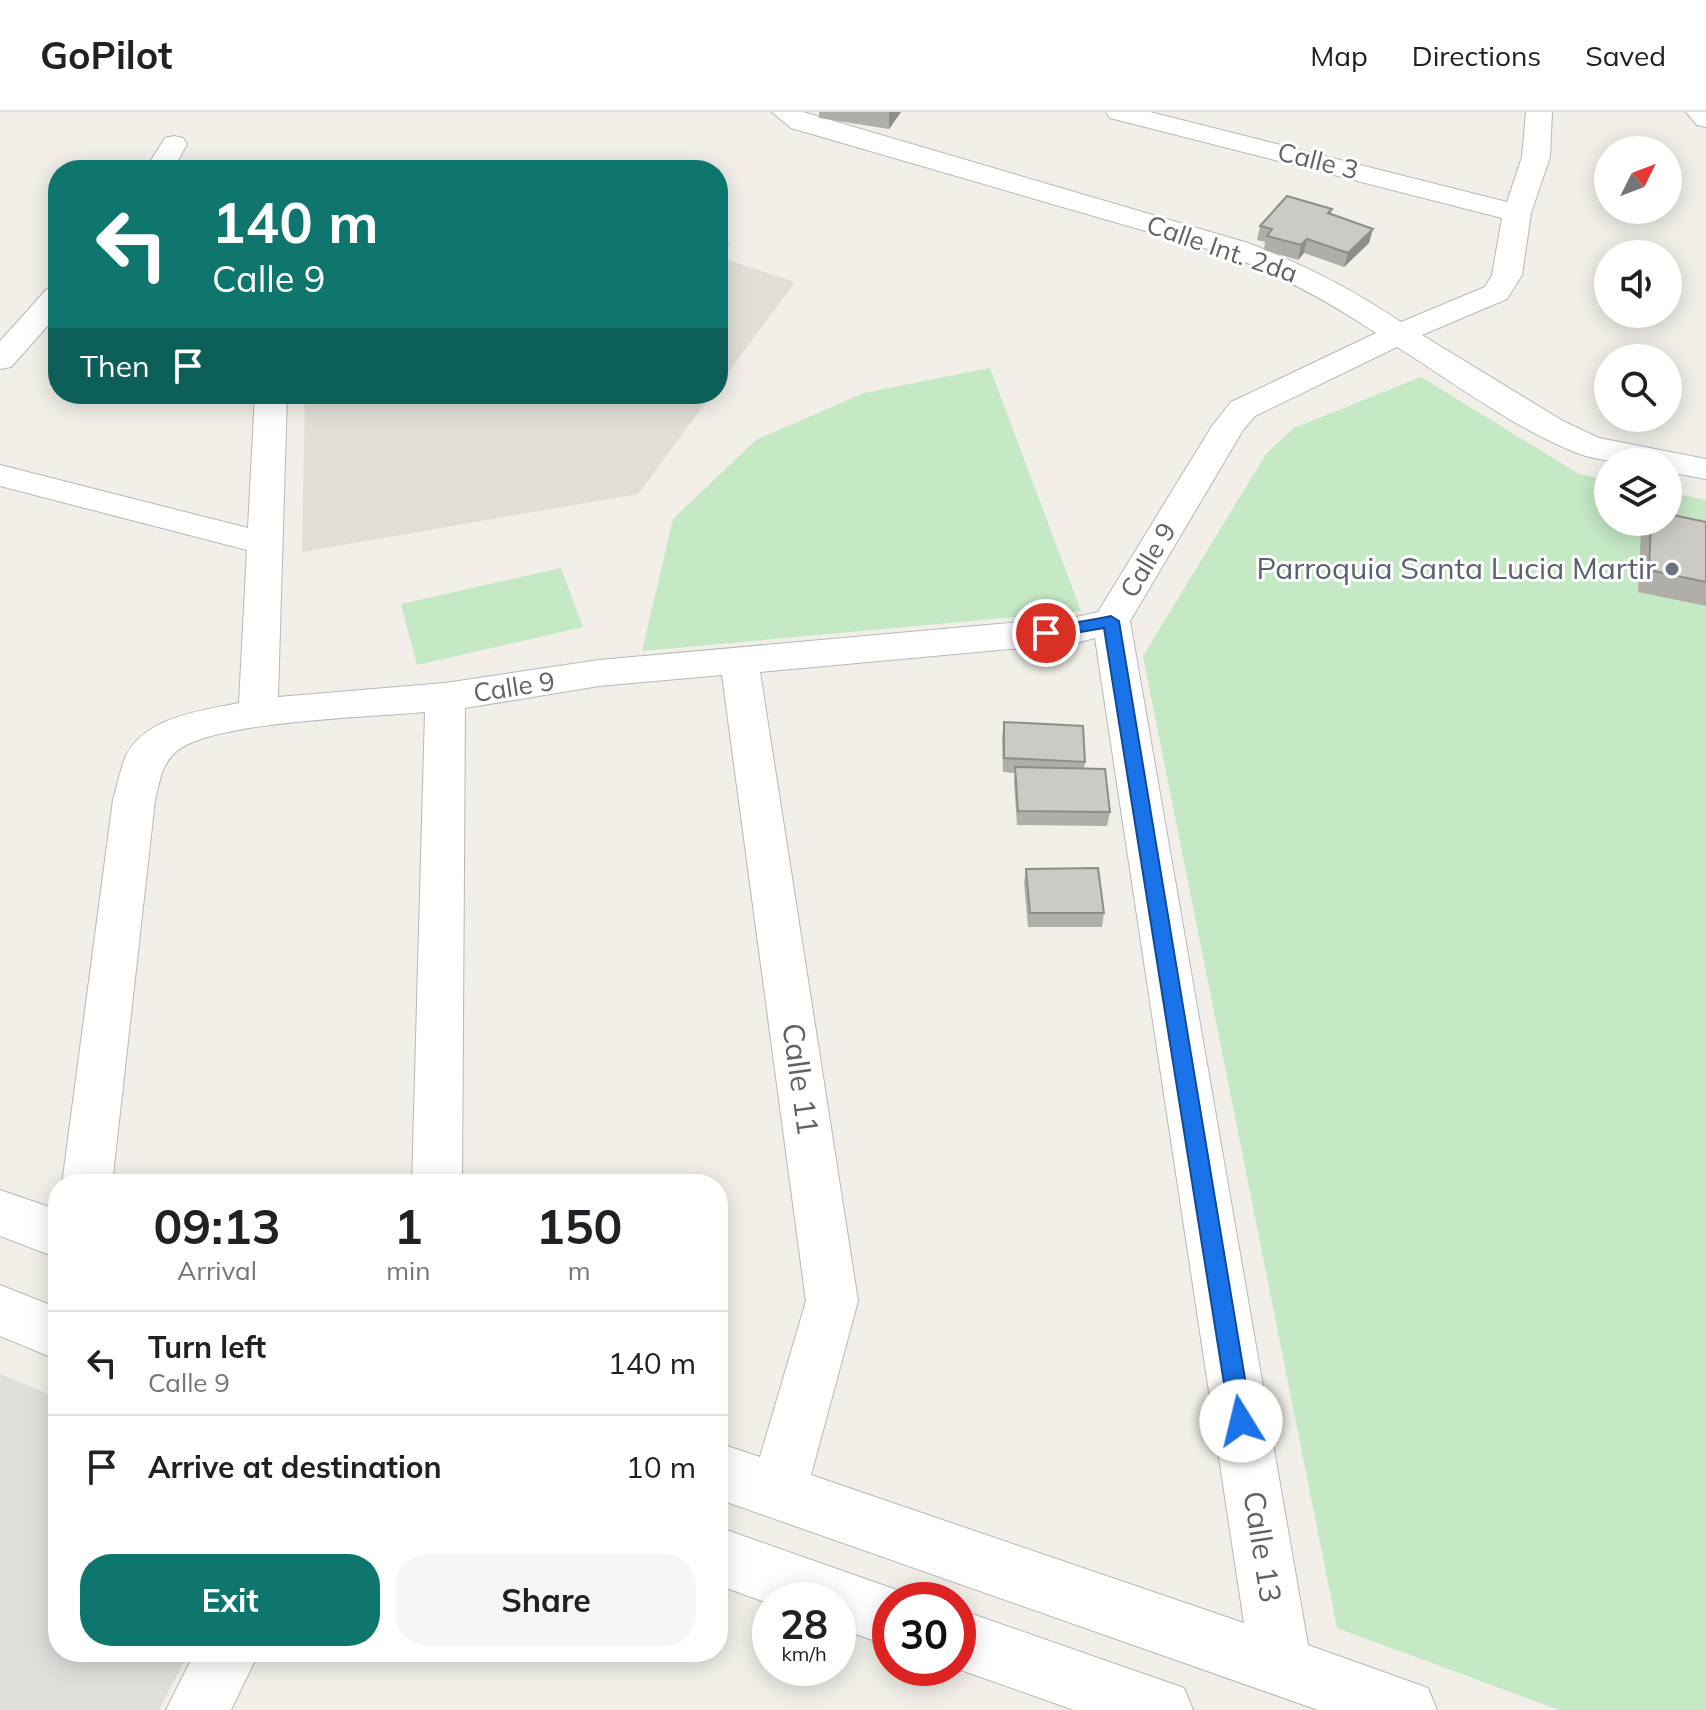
<!DOCTYPE html>
<html lang="en">
<head>
<meta charset="utf-8">
<style>
  body { margin:0; font-family:Mulish,sans-serif; background:#f6f6f6; color:#202124; height:100vh; display:flex; flex-direction:column; font-size:30px; white-space:nowrap }
  * { box-sizing:border-box; margin:0 }
  p { font-size:26px; color:#757577 }
  .icon { flex:none; width:44px; height:44px; fill:none; stroke:currentColor; stroke-width:2; stroke-linecap:round; stroke-linejoin:round }
  .map { position:relative; flex:1; overflow:hidden }
  .panel { position:absolute; left:48px; top:1062px; width:680px; height:488px; display:flex; flex-direction:column; background:#fff; border-radius:32px; box-shadow:0 4px 20px #0003 }
  .panel>* { flex:none }
  .banner { position:absolute; left:48px; top:48px; width:680px; height:244px; border-radius:32px; box-shadow:0 4px 20px #0003; background:#0f766e; color:#fff; overflow:hidden }
  .needle { width:52px; rotate:48deg }
  .controls { position:absolute; left:1594px; top:24px; display:grid; gap:16px }
  .controls a { display:grid; place-items:center; width:88px; height:88px; border-radius:50%; background:#fff; box-shadow:0 4px 20px #0003; font-size:40px }
  .speed { position:absolute; left:752px; top:1470px; display:flex; gap:16px; font-size:40px; font-weight:700; text-align:center }
  .speed>* { display:grid; place-content:center; width:104px; height:104px; border-radius:50%; background:#fff; box-shadow:0 4px 20px #0003; line-height:1 }
  .speed small { font-size:20px; font-weight:400 }
  .speed .limit { border:12px solid #d22; background:#fff; color:#111 }
  .pin { position:absolute; display:grid; place-items:center; width:68px; height:68px; color:#fff; margin:-34px; border:4px solid #fff; border-radius:50%; box-shadow:0 2px 8px #0007 }
  .me { position:absolute; width:88px; margin:-44px; rotate:351deg; stroke-linejoin:round; filter:drop-shadow(0 0 6px #0008) }
  .turn { display:flex; align-items:center; gap:28px; height:168px; padding:0 32px; font-size:36px }
  .turn .icon { width:104px; height:104px; stroke-width:2.5 }
  .turn b { display:block; font-size:56px; line-height:68px }
  .then { display:flex; align-items:center; height:76px; padding:0 32px; background:#0003; gap:16px; font-size:30px }
  .eta { display:flex; justify-content:space-evenly; align-items:center; height:136px; text-align:center }
  .eta b { font-size:48px; font-weight:700; line-height:56px }
  .cta { display:flex; gap:16px; margin-top:auto; padding:16px 32px }
  .cta a { flex:1; height:92px; border-radius:32px; background:#0f766e; color:#fff; font-size:32px; font-weight:700; line-height:92px; text-align:center }
  .cta a+a { background:#f6f6f6; color:#202124 }
  ul { padding:0; list-style:none }
  li { display:flex; align-items:center; gap:24px; height:104px; padding:0 32px; border-top:2px solid #e0e0e0 }
  li div { flex:1 }
  li b { display:block; font-size:30px }
  li em { font-style:normal }
  header { display:flex; align-items:center; gap:48px; box-sizing:border-box; height:112px; padding:0 40px; background:#fff; border-bottom:2px solid #e0e0e0 }
  header strong { font-size:38px }
  nav { display:flex; gap:44px; margin-inline-start:auto; font-size:28px }
  .map>svg:first-child { display:block }
  .industrial { fill:#e0deda }
  .education { fill:#e1ded6 }
  .green { fill:#c5e8c5 }
  .lines { fill:none; stroke-linecap:round; stroke-linejoin:round }
  .street-casing { stroke:#b5b8bc; stroke-width:2 }
  .street { fill:#fff; fill-rule:evenodd }
  .wall { fill:#afaea9 }
  .shaded-wall { fill:#8f8d8a }
  .building { fill:#cccac5; stroke:#8f8d8a; stroke-width:2 }
  .route { fill:#1a73e8; stroke:#114b97; stroke-width:2 }
  .worship-dot { fill:#6b7280; stroke:#fff; stroke-width:3 }
  .labels { text-anchor:middle; stroke-width:6; stroke-linejoin:round; paint-order:stroke }
  .far-street-label { font-size:26px; fill:#5f6368; stroke:#fff }
  .worship-label { font-size:30px; fill:#5b616d; stroke:#fff; text-anchor:end }
  .street-label { font-size:30px; fill:#5f6368; stroke:#fff }
</style>
</head>
<body>
<header>
<strong>GoPilot</strong>
<nav><a>Map</a><a>Directions</a><a>Saved</a></nav>
</header>
<div class="map">
<svg width="1706" height="1598" viewBox="0 0 1706 1598">
  <rect width="100%" height="100%" fill="#f1efe8"/>
  <path class="industrial" d="M0,1262l58,24v254h131l-30,58h-159z"/>
  <path class="education" d="M718,123l12,7 -8,16 73,24 -77,104z
    M305,282h407l-74,100 -336,58z"/>
  <path class="green" d="M990,256l91,243 -439,40 31,-132 83,-79 108,-47z
    M1421,265l158,97 29,6v42h60v-30l38,8v1210h-147l-222,-82 -194,-972 123,-202 28,-26z
    M561,456l22,59 -166,38 -16,-61z"/>
  <g class="lines">
    <g class="street-casing">
      <path id="street" d="M772,0h31l445,131c55,21 104,46 153,79l84,-35 7,-12 10,-57 -392,-100 -4,-6h44l357,90 15,-45 4,-45h26l-2,45 -19,56 -9,62 -15,24 -85,36 141,86 36,17 107,21v20l-38,-7v-10c-31,0 -62,2 -91,-9 -62,-24 -124,-71 -180,-106l-142,69 -12,14 -113,191 178,1024 120,43 9,22h-119l-600,-211v-56l42,14 46,-156 -84,-626 -123,11 -134,22 -3,476h-50l13,-472c-52,5 -212,9 -248,39 -16,13 -17,30 -22,49l-43,384h-50l51,-384c4,-14 7,-29 12,-42 18,-41 75,-47 114,-55l8,-153 -247,-64v-21l248,63 7,-134h32l-9,303 167,-14 154,-23 477,-43 22,-5 114,-186 19,-24 145,-69c-48,-32 -95,-57 -148,-78l-437,-127zM1095,526l149,985 -433,-148 47,-174 -98,-629 316,-29z
        M1686,0h20v15l-9,-2z
        M174,24l9,2 4,6 -14,26h-28l20,-32z
        M58,174v28l-47,53 -11,2v-28l47,-52z
        M0,1078l58,20v48l-58,-22z
        M0,1173l58,23v52l-58,-24z
        M718,1415l193,68 2,5h-23v46l-52,-18v-28h-68v4l-52,-19z
        M958,1497l226,79 9,22h-119l-119,-42h3z
        M195,1540h64l-28,58h-65z"/>
    </g>
    <use href="#street" class="street"/>
  </g>
  <path class="wall" d="M819,0h82l-12,17 -70,-11z
    M1332,97l-1,5 38,29 -25,24 -40,-14 -6,7 -34,-10 1,-8 -8,-2 3,-14z
    M1646,410h60v84l-68,-14 3,-60z
    M1004,610l81,40 -1,7 26,43 -3,14 -90,-1 -3,-43 1,-9 -12,-1 -1,-35z
    M1026,757l78,44 -2,14h-74l-4,-45z"/>
  <path class="shaded-wall" d="M889,0h12l-12,17z
    M1373,117l-4,14 -25,24 4,-14z
    M1307,127l-3,14 -6,7 3,-15z"/>
  <path class="building" d="M1287,84l45,13 -4,4 45,16 -25,24 -41,-14 -6,6 -34,-9 5,-7 -12,-3z
    M1668,402l38,8v60l-57,-12 2,-48h17z
    M1004,610l79,4 2,36 -81,-4z
    M1015,655l90,2 5,43 -92,-1z
    M1098,756l6,45h-74l-4,-44z"/>
  <path class="route" d="M1111,504l8,5 133,800 -3,8 -8,3 -8,-3 -3,-8 -126,-793 -58,10 -8,-5c7,-7 58,-13 73,-17z"/>
  <circle class="worship-dot" cx="1672" cy="457" r="8"/>
  <g class="labels">
    <g class="far-street-label">
      <text transform="translate(1318 49) rotate(14)" y="9">Calle 3</text>
      <text transform="translate(1222 137) rotate(19)" y="9">Calle Int. 2da</text>
      <text transform="translate(1148 448) rotate(-59)" y="9">Calle 9</text>
      <text transform="translate(514 575) rotate(-9)" y="9">Calle 9</text>
    </g>
    <g class="worship-label">
      <text x="1656" y="467">Parroquia Santa Lucia Martir</text>
    </g>
    <g class="street-label">
      <text transform="translate(800 967) rotate(82)" y="10">Calle 11</text>
      <text transform="translate(1262 1435) rotate(81)" y="10">Calle 13</text>
    </g>
  </g>
</svg>
<div class="controls">
<a><svg class="needle" viewBox="-14 -14 28 28"><path d="M0-13l5 13h-10z" fill="#e53935"/><path d="M0 13l5-13h-10z" fill="#757577"/></svg></a>
<a><svg class="icon" aria-label="sound" viewBox="0 0 24 24"><path d="M4 9h4l5-4v14l-5-4H4zM17 9q2 3 0 6"/></svg></a>
<a><svg class="icon" aria-label="search" viewBox="0 0 24 24"><circle cx="10" cy="10" r="6"/><path d="M15 15l6 6"/></svg></a>
<a><svg class="icon" aria-label="layers" viewBox="0 0 24 24"><path d="M12 4l9 5-9 5-9-5zM3 14l9 5 9-5"/></svg></a>
</div>
<div class="speed"><div>28<small>km/h</small></div><div class="limit">30</div></div>
<div class="pin" style="left:1046px;top:521px;background:#d93025"><svg class="icon" aria-label="arrive" viewBox="0 0 24 24"><path d="M6 21V4h12l-3 4 3 4H6"/></svg></div>
<svg class="me" style="left:1241px;top:1309px" viewBox="-20 -20 40 40"><circle r="19" fill="#fff"/><path d="M0-13L10 11 0 6-10 11z" fill="#1a73e8"/></svg>
<div class="banner">
<div class="turn"><svg class="icon" aria-label="left" viewBox="0 0 24 24"><path d="M17 20v-9H6M10 6l-5 5 5 5"/></svg><div><b>140 m</b>Calle 9</div></div>
<div class="then">Then<svg class="icon" aria-label="arrive" viewBox="0 0 24 24"><path d="M6 21V4h12l-3 4 3 4H6"/></svg></div>
</div>
<section class="panel">
<div class="eta">
<div><b>09:13</b><p>Arrival</p></div>
<div><b>1</b><p>min</p></div>
<div><b>150</b><p>m</p></div>
</div>
<ul>
<li><svg class="icon" aria-label="left" viewBox="0 0 24 24"><path d="M17 20v-9H6M10 6l-5 5 5 5"/></svg><div><b>Turn left</b><p>Calle 9</p></div><em>140 m</em></li>
<li><svg class="icon" aria-label="arrive" viewBox="0 0 24 24"><path d="M6 21V4h12l-3 4 3 4H6"/></svg><div><b>Arrive at destination</b></div><em>10 m</em></li>
</ul>
<div class="cta"><a>Exit</a><a>Share</a></div>
</section>
</div>
</body>
</html>
